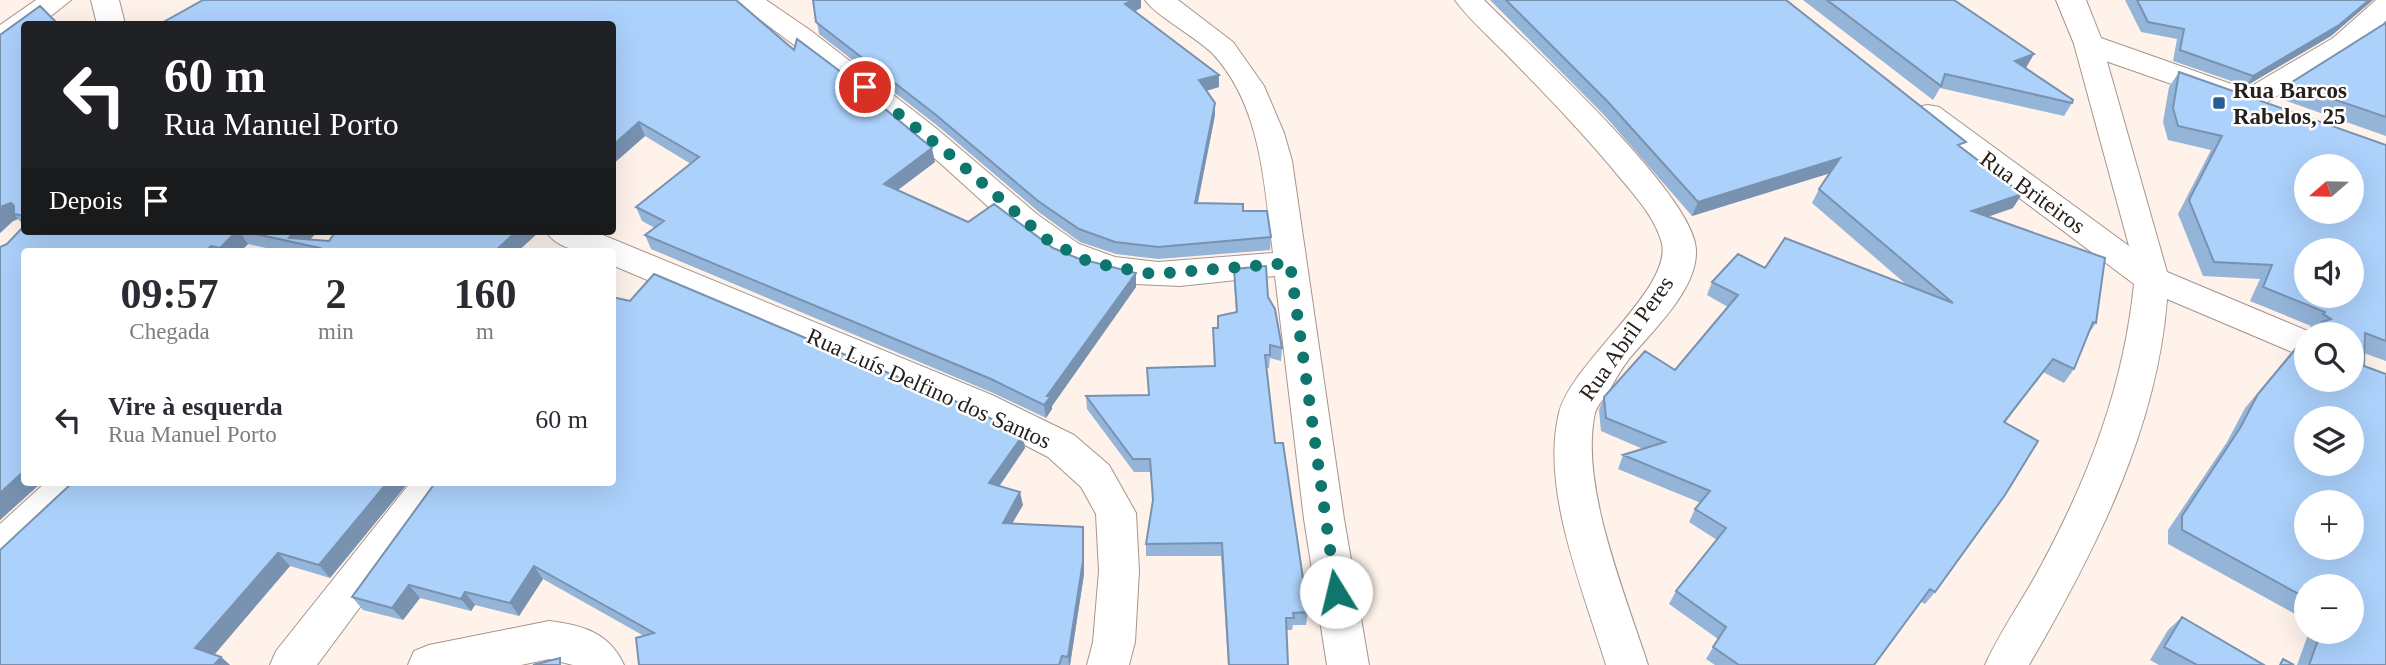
<!DOCTYPE html>
<html lang="pt">
<head>
<meta charset="utf-8">
<style>
  body { margin:0; font-family:"Times New Roman",serif; background:#f7f7f7; color:#2b2b33; height:100vh; display:flex; flex-direction:column; font-size:26px; white-space:nowrap }
  * { box-sizing:border-box; margin:0 }
  p { font-size:23px; color:#7c7c81 }
  .icon { flex:none; width:38px; height:38px; fill:none; stroke:currentColor; stroke-width:2; stroke-linecap:round; stroke-linejoin:round }
  .map { position:relative; flex:1; overflow:hidden }
  .panel { position:absolute; left:21px; top:248px; width:595px; height:238px; display:flex; flex-direction:column; background:#fff; border-radius:7px; box-shadow:0 7px 28px #0002 }
  .panel>* { flex:none }
  .hud { position:absolute; left:21px; top:21px; width:595px; height:214px; border-radius:7px; box-shadow:0 7px 28px #0002; background:#202124; color:#fff; overflow:hidden }
  .needle { width:46px; rotate:250deg }
  .controls { position:absolute; left:2294px; top:154px; display:grid; gap:14px }
  .controls a { display:grid; place-items:center; width:70px; height:70px; border-radius:50%; background:#fff; box-shadow:0 7px 28px #0002; font-size:35px }
  .pin { position:absolute; display:grid; place-items:center; width:60px; height:60px; color:#fff; margin:-30px; border:4px solid #fff; border-radius:50%; box-shadow:0 2px 7px #0007 }
  .me { position:absolute; width:77px; margin:-38px; rotate:351deg; stroke-linejoin:round; filter:drop-shadow(0 0 5px #0008) }
  .turn { display:flex; align-items:center; gap:24px; height:147px; padding:0 28px; font-size:32px }
  .turn .icon { width:91px; height:91px; stroke-width:2.5 }
  .turn b { display:block; font-size:49px; line-height:60px }
  .then { display:flex; align-items:center; height:66px; padding:0 28px; background:#0003; gap:14px; font-size:26px }
  .eta { display:flex; justify-content:space-evenly; align-items:center; height:119px; text-align:center }
  .eta b { font-size:42px; font-weight:600; line-height:49px }
  ul { padding:0; list-style:none }
  li { display:flex; align-items:center; gap:21px; height:105px; padding:0 28px }
  li div { flex:1 }
  li b { display:block; font-size:26px }
  li em { font-style:normal }
  .map>svg:first-child { display:block }
  .lines { fill:none; stroke-linecap:round; stroke-linejoin:round }
  .minor-casing { stroke:#a7958b; stroke-width:2 }
  .tertiary-casing { stroke:#a7958b; stroke-width:2 }
  .secondary-casing { stroke:#a7958b; stroke-width:2 }
  .minor { fill:#fff; fill-rule:evenodd }
  .tertiary { fill:#fff; fill-rule:evenodd }
  .secondary { fill:#fff; fill-rule:evenodd }
  .wall { fill:#94b4d8 }
  .shaded-wall { fill:#7892b0 }
  .building { fill:#acd1fb; stroke:#7892b0; stroke-width:2; fill-rule:evenodd }
  .route { stroke:#0f766e; stroke-width:12; stroke-dasharray:0 21.6 }
  .poi-dot { fill:#275d95; stroke:#fff; stroke-width:2.5 }
  .labels { text-anchor:middle; stroke-width:5; stroke-linejoin:round; paint-order:stroke }
  .poi-label { font-size:23px; font-weight:bold; fill:#27201c; stroke:#fff; text-anchor:start }
  .street-label { font-size:23px; fill:#27201c; stroke:#fff }
</style>
</head>
<body>
<div class="map">
<svg width="2386" height="665" viewBox="0 0 2386 665">
  <rect width="100%" height="100%" fill="#fef2eb"/>
  <g class="lines">
    <g class="minor-casing">
      <path id="minor" d="M91,0h28l6,24h-28z
        M734,0h32l44,30 127,99 101,86 41,29 36,13 43,5 115,-9c-9,-68 -11,-146 -60,-199 -18,-18 -57,-38 -68,-54h33l55,42 31,44 20,47 8,28 52,358 25,146h-42l-23,-146 -29,-243 -95,10 -44,-2 -57,-14 -23,-10 -41,-29 -75,-68 -98,-82z
        M1455,0h29c47,47 199,185 211,243 9,41 -43,88 -66,116 -8,10 -14,21 -20,32 -4,7 -12,14 -14,22 -16,72 31,183 53,252h-42c-22,-73 -66,-176 -47,-252 12,-51 118,-127 102,-173 -7,-23 -25,-43 -40,-61 -35,-43 -73,-82 -111,-121 -18,-19 -40,-37 -55,-58z
        M2376,0h10v23l-15,13 -113,72 -10,2 -10,-2 -5,-7 5,-7 95,-56z
        M2088,36l10,2 4,6 65,228 148,62h-9v24l-139,-59c-10,132 -73,254 -138,366h-44c16,-36 40,-68 58,-103 47,-88 81,-178 91,-278l-217,-163 -4,-7 4,-7 11,-2 11,2 190,139 -55,-202 4,-6z
        M546,231h47l399,164 82,40 35,30 27,48 3,58 -4,71 -6,23h-42l6,-23 6,-71 -3,-57 -15,-27 -33,-30 -82,-42 -354,-150v-13c-22,0 -53,1 -66,-21z
        M45,483h45l-5,11 -71,67 -14,5v-42z
        M410,483h42l-135,182h-47l6,-14z
        M549,621c33,4 60,11 75,44h-51l-24,-6 -28,6h-113l6,-14 15,-6z"/>
    </g>
    <g class="tertiary-casing">
      <path id="tertiary" d="M2056,0h30l15,38 136,48 5,7 -5,7 -11,3 -149,-52z"/>
    </g>
    <g class="secondary-casing">
      <path id="secondary" d="M36,0h35l-30,24h-17v12l-13,10 -11,2v-23z"/>
    </g>
    <use href="#minor" class="minor"/>
    <use href="#tertiary" class="tertiary"/>
    <use href="#secondary" class="secondary"/>
  </g>
  <path class="wall" d="M813,0h328v8l-7,4 85,75 -13,4 9,24 -17,88 45,8 28,26 -1,13 -112,9 -42,-5 -36,-12 -40,-29 -101,-86 -120,-93z
    M1490,0h296l177,148 50,60 -26,9 109,106 -7,10 -15,36 -10,14 -21,-11 -38,51 -70,169 -10,12 -4,-2 -47,63h-159l-9,-6 12,-20 -49,-35 7,-13 41,-51 -28,-18 6,-13 6,-6 -83,-34 5,-14 20,-6 -42,-18 -2,-21 5,-13 71,-27 53,-63 -21,-12 5,-13 53,-14 143,18 -96,-83 7,-14 11,-16 -138,43 -87,-100z
    M1803,0h151l72,68 46,35 -8,13 -124,-28 -7,12z
    M2125,0h248l-42,36 -85,50 -73,-25 4,-22 -36,-7z
    M2386,22v114l-108,-38 11,-14z
    M24,24v207h294l-8,8 19,2 7,-10h204l-23,21h-233l-36,-8 -8,8h-216v231h17l-41,37v-273l7,-3 17,-18 -6,-7 -5,2 -13,12z
    M612,24l182,26 141,112 -37,28 70,32 85,26 24,10 59,15v14l-84,119v3l-6,9 -53,-25 -342,-144 -6,-14 10,-7 -13,-7 -6,-14 55,-43 -46,-28 -33,29z
    M2179,72l207,73v216l-22,-8v13l22,299h-89l12,-33h43l-46,-46v34l-138,-76v-14l59,-88 18,-34 45,-54 13,-14 3,40 46,-46h-41l3,-3 -5,-2 2,-3 -61,-25 10,-22 -57,-3 -25,-62 33,-64 -43,-10 -5,-18 6,-35z
    M1234,269l34,28 14,51 -1,13 -11,-3 -1,10h-3l9,75 33,169 -2,13h-13l-1,5h-6l2,35h-60l-7,-109h-75v-12l7,-43 -2,-29h-17l-47,-63 -1,-13 63,-1 65,-29 -1,-38h4l1,-12 18,-4 -2,-29z
    M1023,435l2,13 -26,38 24,19 -11,18 72,17v34l-14,91h-431l5,-29 -101,-57 -24,37 -44,-11 -4,6 -51,-13 -17,22 -40,-10 -11,-13z
    M408,483l-78,95 -40,-12 -76,88 7,3 9,8h-230z
    M2182,617l82,48h-105l-9,-5 18,-30z"/>
  <path class="shaded-wall" d="M1133,0h8v8l-16,8v-12z
    M2369,0h4l-42,36 -85,50 7,-10z
    M2034,54l-8,14 -19,7 8,-14z
    M1219,75v12l-20,6v-13z
    M1215,103v12l-20,100v-12z
    M639,122l6,14 -33,29v-19z
    M932,148l3,14 -48,36 -3,-14z
    M1840,158l-6,14 -142,44 6,-14z
    M2022,194l-9,14 -49,17 8,-14z
    M11,203l10,12 -7,-1 4,5 -5,2 -13,12v-26z
    M237,231h2l9,13 -8,8h-17l-3,-4z
    M295,231h23l-13,14 -16,-7z
    M517,231h23l-23,21h-23z
    M211,246l5,6h-11z
    M1136,273v14l-84,119v3l-6,9 -2,-13 3,-9z
    M1023,435l2,13 -33,49 -3,-14z
    M24,471v12h17l-41,37v-32z
    M387,483h21l-78,95 -11,-13z
    M1020,492l3,13 -18,31 -2,-13z
    M1083,527l1,13v34l-14,91h-1l-1,-8z
    M278,553l12,13 -81,95 -14,-13z
    M534,566l9,13 -24,37 -9,-13z
    M409,585l11,13 -17,22 -11,-12z
    M465,592l10,13 -4,6 -10,-12z
    M221,657l9,8h-16z"/>
  <path class="building" d="M203,0h533l58,50 3,-11 40,30 95,79 -48,36 84,38 26,-18 59,44 24,10 59,15 -89,123h4l-7,9 -53,-26 -346,-144 19,-14 -28,-14 63,-50 -60,-35 -27,24v-122h-452z
    M813,0h320l-8,4 94,71 -20,5 16,23 -20,100 48,1v7h24l4,26 -113,10 -43,-5 -36,-13 -41,-28 -102,-86 -120,-93z
    M1506,0h280l180,142 -8,3 64,49 -50,17 133,47 -9,65 -3,-1 -19,47 -21,-10 -49,63 34,19 -33,54 -70,97 -5,-3 -56,76h-135l-26,-18 13,-20 -50,-36 50,-63 -31,-19 15,-18 -87,-36 42,-13 -59,-24 -2,-21 41,-46 30,19 63,-75 -26,-13 26,-28 27,14 20,-30 168,65 -134,-114 21,-31 -142,44 -90,-100z
    M1827,0h127l80,54 -19,7 58,39 -1,3 -127,-29 -4,12z
    M2137,0h232l-30,25 -86,51 -73,-26 4,-21 -36,-7z
    M40,6l18,18h-34v192l-10,-2v-8l-3,-3 -11,4v-172z
    M2386,22v95l-97,-33 95,-60z
    M2179,72l207,73v196l-21,-8 -1,33 22,8v291h-77l12,-33h31v-46h-46v12l-124,-68v-14l58,-88 18,-34 45,-54 3,1v39h46v-46h-30v-12l9,-3 -8,-5 2,-2 -62,-25 9,-22 -58,-3 -25,-62 33,-64 -44,-10 -5,-18zM2306,166h46v46h-46zM2306,250h46v46h-46zM2306,418h46v46h-46zM2306,502h46v46h-46z
    M24,226v5h213l-17,17 -9,-2 -6,6h-181v219l-24,22v-246l7,-3z
    M242,231h53l-6,7 40,3 7,-10h181l-23,21h-179l5,-4z
    M1266,266l2,31 7,12 7,39 -12,-3v10h-5l10,88h8l25,169 -15,1 1,5h-8l2,47h-59l-7,-122 -76,1 7,-44 -3,-41h-17l-47,-63 63,-1 -2,-27 68,-2 -2,-38h5v-12l19,-4 -3,-43z
    M654,274l308,130 61,31 -34,48 31,9 -17,31 80,4v34l-15,96 -6,-1 -3,9h-420l-3,-27 18,-5 -120,-67 -24,37 -45,-11 -4,7 -52,-14 -17,23 -40,-11 83,-114h177v-186l18,4z
    M72,483h315l-68,82 -41,-12 -83,95 26,9 -7,8h-214v-115z
    M2182,617l82,48h-67l-33,-18z
    M560,658v7h-27z
    M2283,659l11,6h-14z"/>
  <g class="lines">
    <path class="route" d="M865,87l89,71 92,81 43,23 64,12 137,-11 46,329"/>
  </g>
  <rect class="poi-dot" x="2212" y="96" width="14" height="14" rx="3.5"/>
  <g class="labels">
    <g class="poi-label">
      <text x="2233" y="98">Rua Barcos<tspan x="2233" dy="26">Rabelos, 25</tspan></text>
    </g>
    <g class="street-label">
      <text transform="translate(2033 192) rotate(36)" y="8">Rua Briteiros</text>
      <text transform="translate(1626 338) rotate(-55)" y="8">Rua Abril Peres</text>
      <text transform="translate(929 388) rotate(24)" y="8">Rua Luís Delfino dos Santos</text>
    </g>
  </g>
</svg>
<div class="controls">
<a><svg class="needle" viewBox="-14 -14 28 28"><path d="M0-13l5 13h-10z" fill="#e53935"/><path d="M0 13l5-13h-10z" fill="#7c7c81"/></svg></a>
<a><svg class="icon" aria-label="sound" viewBox="0 0 24 24"><path d="M4 9h4l5-4v14l-5-4H4zM17 9q2 3 0 6"/></svg></a>
<a><svg class="icon" aria-label="search" viewBox="0 0 24 24"><circle cx="10" cy="10" r="6"/><path d="M15 15l6 6"/></svg></a>
<a><svg class="icon" aria-label="layers" viewBox="0 0 24 24"><path d="M12 4l9 5-9 5-9-5zM3 14l9 5 9-5"/></svg></a>
<a>+</a>
<a>−</a>
</div>
<div class="pin" style="left:865px;top:87px;background:#d93025"><svg class="icon" aria-label="arrive" viewBox="0 0 24 24"><path d="M6 21V4h12l-3 4 3 4H6"/></svg></div>
<svg class="me" style="left:1336px;top:592px" viewBox="-20 -20 40 40"><circle r="19" fill="#fff"/><path d="M0-13L10 11 0 6-10 11z" fill="#0f766e"/></svg>
<div class="hud">
<div class="turn"><svg class="icon" aria-label="left" viewBox="0 0 24 24"><path d="M17 20v-9H6M10 6l-5 5 5 5"/></svg><div><b>60 m</b>Rua Manuel Porto</div></div>
<div class="then">Depois<svg class="icon" aria-label="arrive" viewBox="0 0 24 24"><path d="M6 21V4h12l-3 4 3 4H6"/></svg></div>
</div>
<section class="panel">
<div class="eta">
<div><b>09:57</b><p>Chegada</p></div>
<div><b>2</b><p>min</p></div>
<div><b>160</b><p>m</p></div>
</div>
<ul>
<li><svg class="icon" aria-label="left" viewBox="0 0 24 24"><path d="M17 20v-9H6M10 6l-5 5 5 5"/></svg><div><b>Vire à esquerda</b><p>Rua Manuel Porto</p></div><em>60 m</em></li>
</ul>
</section>
</div>
</body>
</html>
